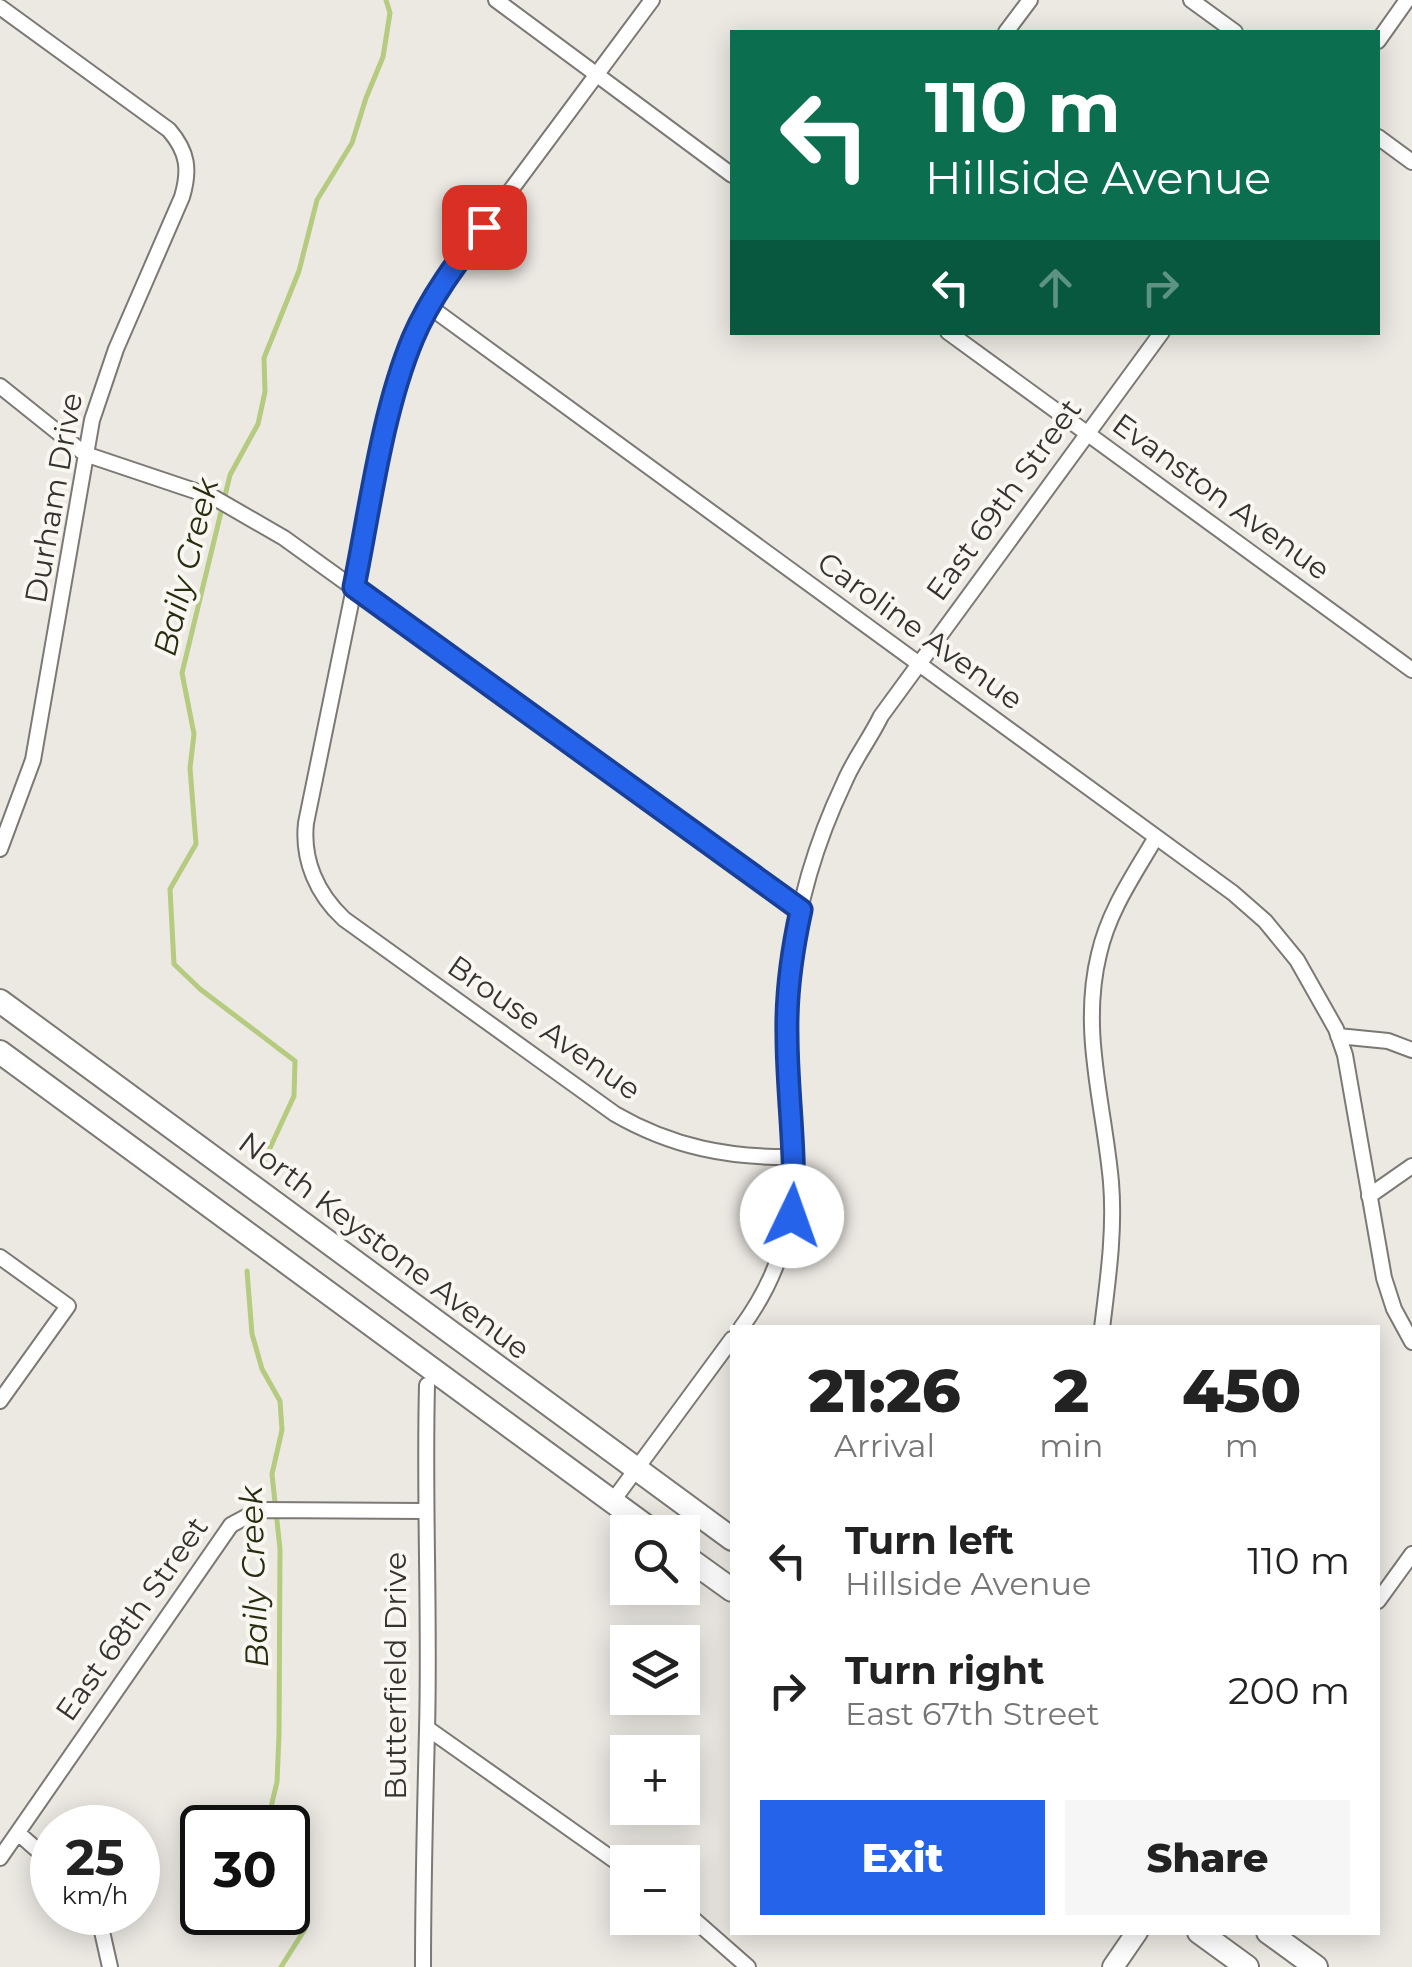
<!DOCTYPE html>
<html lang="en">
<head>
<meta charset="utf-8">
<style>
  body { margin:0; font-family:Montserrat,sans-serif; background:#f6f6f6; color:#222; height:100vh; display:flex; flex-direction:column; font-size:38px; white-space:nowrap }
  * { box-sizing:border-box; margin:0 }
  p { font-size:32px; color:#767676 }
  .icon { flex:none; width:55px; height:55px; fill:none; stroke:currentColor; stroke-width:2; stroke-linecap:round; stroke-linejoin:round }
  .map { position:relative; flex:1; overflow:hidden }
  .side { position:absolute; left:730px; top:1325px; width:650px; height:610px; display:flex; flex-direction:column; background:#fff; border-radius:0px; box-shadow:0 5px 25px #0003 }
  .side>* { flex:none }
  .hud { position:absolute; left:730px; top:30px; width:650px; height:305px; border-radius:0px; box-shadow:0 5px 25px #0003; background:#0b6e4f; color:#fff; overflow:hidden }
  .tools { position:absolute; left:610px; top:1515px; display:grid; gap:20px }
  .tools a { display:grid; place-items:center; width:90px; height:90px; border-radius:0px; background:#fff; box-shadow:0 5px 25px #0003; font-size:50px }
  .speed { position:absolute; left:30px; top:1805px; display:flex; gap:20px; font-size:50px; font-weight:700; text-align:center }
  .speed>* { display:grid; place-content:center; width:130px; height:130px; border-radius:50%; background:#fff; box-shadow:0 5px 25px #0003; line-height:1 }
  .speed small { font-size:25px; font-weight:400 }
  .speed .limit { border:5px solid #111; border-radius:15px; background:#fff; color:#111 }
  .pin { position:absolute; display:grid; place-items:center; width:85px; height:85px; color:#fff; margin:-42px; border-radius:20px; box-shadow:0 5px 15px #0006 }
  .me { position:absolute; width:110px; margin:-55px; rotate:3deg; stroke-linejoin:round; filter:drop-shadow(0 0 8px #0008) }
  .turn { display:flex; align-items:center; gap:35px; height:210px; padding:0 30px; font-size:45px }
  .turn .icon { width:130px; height:130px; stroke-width:2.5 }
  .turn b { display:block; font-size:70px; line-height:85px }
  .lanes { display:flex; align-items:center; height:95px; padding:0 30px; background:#0003; justify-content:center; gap:50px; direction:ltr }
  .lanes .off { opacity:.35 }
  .eta { display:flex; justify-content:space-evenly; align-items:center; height:170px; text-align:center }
  .eta b { font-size:60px; font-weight:800; line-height:70px }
  .cta { display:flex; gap:20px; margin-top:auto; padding:20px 30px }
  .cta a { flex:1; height:115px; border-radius:0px; background:#2563eb; color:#fff; font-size:40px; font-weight:800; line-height:115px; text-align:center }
  .cta a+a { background:#f6f6f6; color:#222 }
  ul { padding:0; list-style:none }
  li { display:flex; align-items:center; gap:30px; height:130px; padding:0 30px }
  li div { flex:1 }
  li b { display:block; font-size:38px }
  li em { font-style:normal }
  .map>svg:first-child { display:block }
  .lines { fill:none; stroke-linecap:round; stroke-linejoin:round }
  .stream { stroke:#b4cb80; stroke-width:5 }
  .street-casing { stroke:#7c7974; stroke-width:18 }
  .secondary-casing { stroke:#7c7974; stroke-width:24 }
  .primary-casing { stroke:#7c7974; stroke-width:26 }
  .street { stroke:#fff; stroke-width:14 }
  .secondary { stroke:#fff; stroke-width:20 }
  .primary { stroke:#fff; stroke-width:22 }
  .route-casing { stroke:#184099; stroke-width:25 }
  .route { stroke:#2563eb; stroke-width:18 }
  .labels { text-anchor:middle; stroke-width:8; stroke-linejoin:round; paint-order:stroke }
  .street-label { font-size:30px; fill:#343330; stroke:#faf6f1 }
  .water-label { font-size:32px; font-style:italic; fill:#262e0f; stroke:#faf6f1 }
</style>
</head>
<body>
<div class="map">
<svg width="1412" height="1967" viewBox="0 0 1412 1967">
  <rect width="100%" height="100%" fill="#ece9e3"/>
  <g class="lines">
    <path class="stream" d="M263,1163l31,-67 1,-35 -95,-72 -26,-25 -4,-75 26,-45 -6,-76 4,-34 -12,-61 48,-198 28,-51 7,-32 -1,-34 35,-87 18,-71 35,-57 14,-45 17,-41 7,-44 -4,-13
      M247,1271l5,63 10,35 18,32 2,29 -10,44 8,75 -1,186 -2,47 -11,46
      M281,1967l24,-38 -20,-17"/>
    <g class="street-casing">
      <path id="street" d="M496,0l236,175
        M652,0l-205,276 -34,62 -22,69 -85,416c-4,37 11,71 38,96l271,195c57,33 114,44 179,43
        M1191,0l44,32
        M0,7l169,123c19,22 21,40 13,67l-66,152 -24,71 -59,340 -33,89
        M1006,32l24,-32
        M1378,41l29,-41
        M1378,137l34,25
        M430,307l803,586 32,28 32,39 39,69 9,26 39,223 10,31 18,33
        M948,332l464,338
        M0,386l85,68 128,43 71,41 517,372
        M1338,1036l50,5 24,9
        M1369,1196l43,-30
        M0,1257l68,49 -68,95
        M741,1328c91,-123 33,-227 50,-363 7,-63 26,-125 53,-182 10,-24 26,-44 37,-67l281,-384
        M1102,1328c6,-49 13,-97 9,-146 -7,-78 -31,-151 -12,-228 10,-44 35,-79 57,-117
        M612,1502l120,-163
        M1378,1601l34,-47
        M427,1728l201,142
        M18,1833l34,30
        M0,1858l231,-333 28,-15 165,1
        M682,1909l66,58
        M93,1912l8,15 9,40
        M423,1967c0,-79 2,-158 4,-237 3,-115 -3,-230 0,-345"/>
    </g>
    <g class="secondary-casing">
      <path id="secondary" d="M1113,1967l24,-35"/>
    </g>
    <g class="primary-casing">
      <path id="primary" d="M0,1001l732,538
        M0,1052l654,480
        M682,1554l50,36
        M1199,1932l48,35
        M1268,1932l48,35"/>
    </g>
    <use href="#street" class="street"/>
    <use href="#secondary" class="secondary"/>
    <use href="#primary" class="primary"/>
  </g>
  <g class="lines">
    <g class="route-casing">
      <path id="route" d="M484,227c-27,35 -54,71 -71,111 -31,74 -43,170 -59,249l447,323c-9,41 -15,83 -14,125 0,60 10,120 5,181"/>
    </g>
    <use href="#route" class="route"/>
  </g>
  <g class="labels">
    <g class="street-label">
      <text transform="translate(1221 497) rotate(36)" y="10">Evanston Avenue</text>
      <text transform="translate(54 498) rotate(-80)" y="10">Durham Drive</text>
      <text transform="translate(1004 500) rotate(-54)" y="10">East 69th Street</text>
      <text transform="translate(920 631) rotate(36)" y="10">Caroline Avenue</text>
      <text transform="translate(544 1028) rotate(35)" y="10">Brouse Avenue</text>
      <text transform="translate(384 1246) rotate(37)" y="10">North Keystone Avenue</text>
      <text transform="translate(132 1619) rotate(-55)" y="10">East 68th Street</text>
      <text transform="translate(396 1676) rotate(-90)" y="10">Butterfield Drive</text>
    </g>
    <g class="water-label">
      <text transform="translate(186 567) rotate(-76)" y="11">Baily Creek</text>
      <text transform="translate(254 1577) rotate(-92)" y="11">Baily Creek</text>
    </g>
  </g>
</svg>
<div class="tools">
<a><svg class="icon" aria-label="search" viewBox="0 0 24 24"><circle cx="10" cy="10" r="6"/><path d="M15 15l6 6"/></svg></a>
<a><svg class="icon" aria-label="layers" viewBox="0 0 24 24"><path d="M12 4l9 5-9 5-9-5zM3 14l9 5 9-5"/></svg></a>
<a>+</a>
<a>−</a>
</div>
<div class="speed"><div>25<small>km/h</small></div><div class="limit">30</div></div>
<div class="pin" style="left:484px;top:227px;background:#d93025"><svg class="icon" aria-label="arrive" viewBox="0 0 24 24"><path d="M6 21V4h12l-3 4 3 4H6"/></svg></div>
<svg class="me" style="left:792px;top:1216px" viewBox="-20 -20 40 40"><circle r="19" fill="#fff"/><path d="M0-13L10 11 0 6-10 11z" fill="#2563eb"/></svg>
<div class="hud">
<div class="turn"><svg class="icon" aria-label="left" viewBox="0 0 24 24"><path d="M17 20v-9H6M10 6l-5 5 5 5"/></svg><div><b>110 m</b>Hillside Avenue</div></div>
<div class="lanes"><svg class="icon" aria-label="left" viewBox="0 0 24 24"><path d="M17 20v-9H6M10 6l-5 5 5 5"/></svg><svg class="icon off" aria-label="ahead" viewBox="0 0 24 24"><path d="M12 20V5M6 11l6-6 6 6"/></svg><svg class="icon off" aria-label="right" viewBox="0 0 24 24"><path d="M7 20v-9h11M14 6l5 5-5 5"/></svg></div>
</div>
<section class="side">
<div class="eta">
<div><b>21:26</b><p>Arrival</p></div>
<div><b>2</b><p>min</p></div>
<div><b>450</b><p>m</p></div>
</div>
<ul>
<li><svg class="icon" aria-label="left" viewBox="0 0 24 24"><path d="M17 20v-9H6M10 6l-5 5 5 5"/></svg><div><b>Turn left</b><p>Hillside Avenue</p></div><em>110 m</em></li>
<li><svg class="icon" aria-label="right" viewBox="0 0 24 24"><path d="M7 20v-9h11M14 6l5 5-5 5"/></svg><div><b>Turn right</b><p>East 67th Street</p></div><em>200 m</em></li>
</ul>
<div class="cta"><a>Exit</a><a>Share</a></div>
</section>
</div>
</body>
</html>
